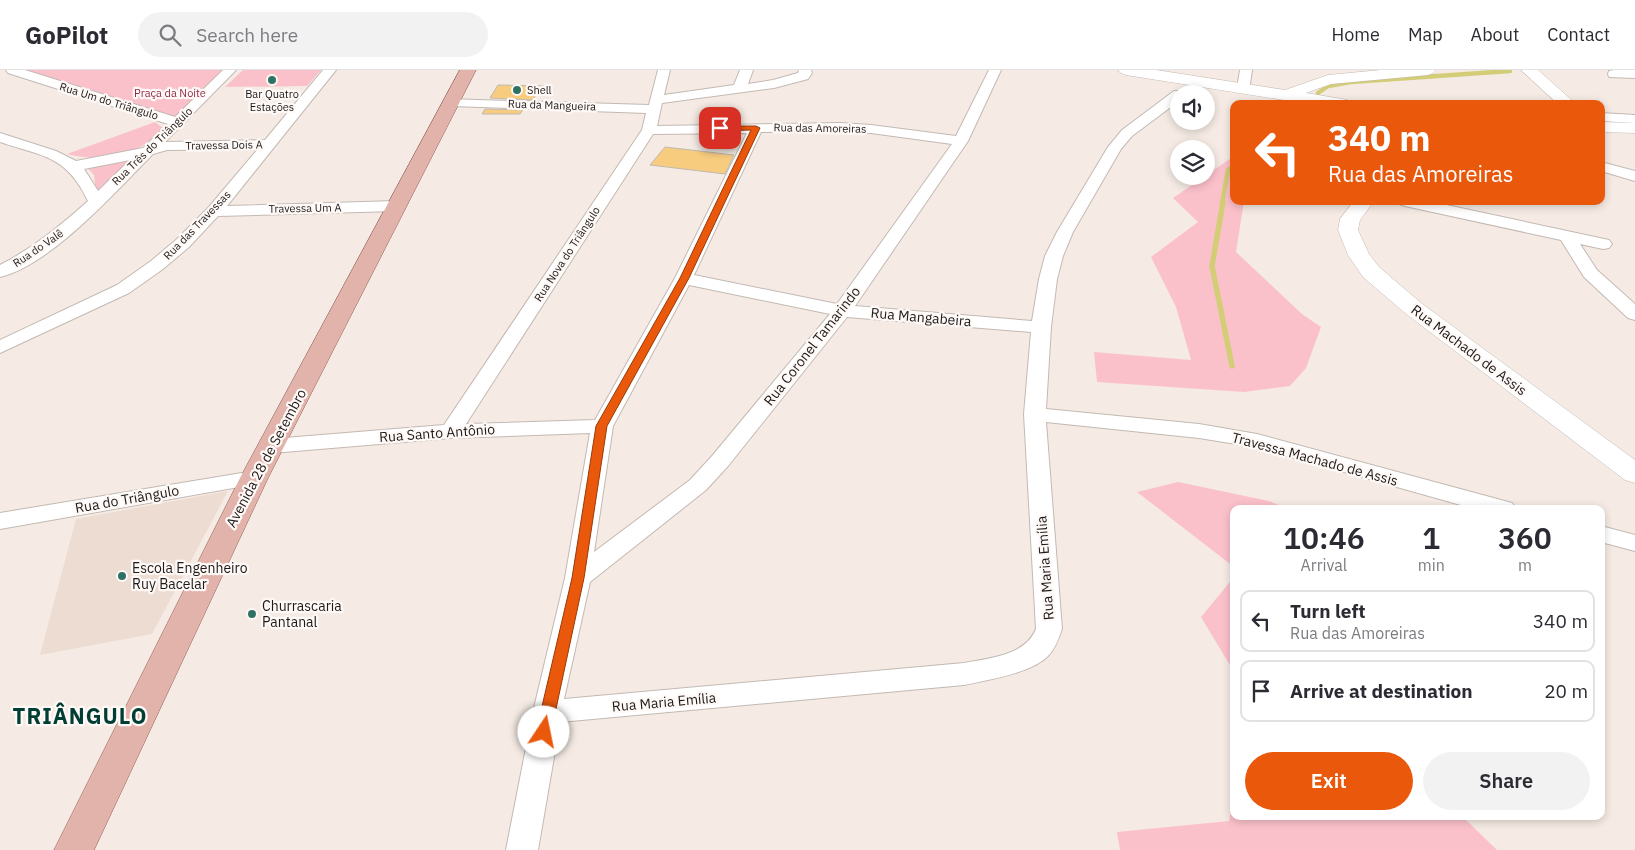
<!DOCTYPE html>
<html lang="en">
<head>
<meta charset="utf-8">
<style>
  body { margin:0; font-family:"IBM Plex Sans",sans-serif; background:#f2f2f3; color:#2b2b33; height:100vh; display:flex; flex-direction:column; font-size:19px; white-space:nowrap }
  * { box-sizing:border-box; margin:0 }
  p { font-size:16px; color:#7c7c81 }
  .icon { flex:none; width:28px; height:28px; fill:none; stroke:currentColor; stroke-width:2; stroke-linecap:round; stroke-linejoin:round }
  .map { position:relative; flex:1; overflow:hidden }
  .side { position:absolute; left:1230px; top:435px; width:375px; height:315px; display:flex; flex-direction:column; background:#fff; border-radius:10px; box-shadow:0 2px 8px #0003 }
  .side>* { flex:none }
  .hud { position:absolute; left:1230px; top:30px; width:375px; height:105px; border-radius:10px; box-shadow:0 2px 8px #0003; background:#ea580c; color:#fff; overflow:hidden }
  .fabs { position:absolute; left:1170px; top:15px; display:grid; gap:10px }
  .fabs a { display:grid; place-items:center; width:45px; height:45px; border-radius:50%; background:#fff; box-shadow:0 2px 8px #0003; font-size:25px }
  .pin { position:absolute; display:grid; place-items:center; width:42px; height:42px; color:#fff; margin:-21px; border-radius:10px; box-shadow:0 2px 8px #0006 }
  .me { position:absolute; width:55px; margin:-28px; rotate:11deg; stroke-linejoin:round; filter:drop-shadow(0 0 4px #0008) }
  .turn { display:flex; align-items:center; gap:18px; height:105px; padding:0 15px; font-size:22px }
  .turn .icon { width:65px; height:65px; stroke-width:2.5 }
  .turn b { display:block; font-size:35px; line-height:42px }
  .eta { display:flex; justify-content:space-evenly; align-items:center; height:85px; text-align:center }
  .eta b { font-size:30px; font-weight:600; line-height:35px }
  .action { display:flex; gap:10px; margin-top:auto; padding:10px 15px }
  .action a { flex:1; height:58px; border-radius:30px; background:#ea580c; color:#fff; font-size:20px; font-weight:600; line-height:58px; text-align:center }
  .action a+a { background:#f2f2f3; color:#2b2b33 }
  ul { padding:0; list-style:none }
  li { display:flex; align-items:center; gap:15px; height:62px; margin:0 10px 8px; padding:0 5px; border:2px solid #e1e1e2; border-radius:10px }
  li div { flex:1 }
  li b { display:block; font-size:19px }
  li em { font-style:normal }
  header { display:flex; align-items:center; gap:30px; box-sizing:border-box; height:70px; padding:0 25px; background:#fff; border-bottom:1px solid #e1e1e2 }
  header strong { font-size:24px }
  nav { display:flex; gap:28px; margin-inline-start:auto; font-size:18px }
  .search { width:350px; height:45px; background:#f2f2f3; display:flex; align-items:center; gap:12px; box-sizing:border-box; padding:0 18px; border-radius:28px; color:#7c7c81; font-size:19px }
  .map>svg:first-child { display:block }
  .built { fill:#eddcd1 }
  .green { fill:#fbc1cb }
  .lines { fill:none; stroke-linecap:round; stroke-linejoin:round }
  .stream-far1 { stroke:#d3cd77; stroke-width:4.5 }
  .stream { stroke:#d3cd77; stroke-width:5.5 }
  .building { fill:#f8cc7f; stroke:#bfbab0 }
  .street-casing { stroke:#c3b9b3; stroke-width:2 }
  .secondary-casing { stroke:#c3b9b3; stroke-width:1 }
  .primary-casing { stroke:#905d52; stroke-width:1 }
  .street { fill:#fff; fill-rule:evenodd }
  .secondary { fill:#fff; fill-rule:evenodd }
  .primary { fill:#e2b3aa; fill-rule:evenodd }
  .route { fill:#ea580c; stroke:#983908 }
  .poi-dot { fill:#2f7264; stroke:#fef9f7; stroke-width:2 }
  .labels { text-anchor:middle; stroke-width:4.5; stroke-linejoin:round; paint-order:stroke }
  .far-poi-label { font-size:11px; fill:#1d1917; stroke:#fef9f7; text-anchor:start }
  .far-park-label { font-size:11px; fill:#902a47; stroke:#fef9f7 }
  .far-street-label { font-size:11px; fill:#1d1917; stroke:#fef9f7 }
  .street-label { font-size:14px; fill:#1d1917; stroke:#fef9f7 }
  .poi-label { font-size:14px; fill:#1d1917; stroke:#fef9f7; text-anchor:start }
  .near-district-label { font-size:22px; font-weight:bold; letter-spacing:1px; fill:#003e34; stroke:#fef9f7 }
</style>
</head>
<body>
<header>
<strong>GoPilot</strong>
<div class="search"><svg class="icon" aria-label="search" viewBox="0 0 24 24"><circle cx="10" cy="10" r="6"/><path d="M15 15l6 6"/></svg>Search here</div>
<nav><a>Home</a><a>Map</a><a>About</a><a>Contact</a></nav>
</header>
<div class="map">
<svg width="1635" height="780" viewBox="0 0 1635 780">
  <rect width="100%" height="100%" fill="#f5ebe4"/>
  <path class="built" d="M228,421l-76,143 -112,21 36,-136z"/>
  <path class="green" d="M22,0h204l-49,49z
    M243,0h78l-14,16 -82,1z
    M155,52l8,6c-25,29 -60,35 -96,26z
    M136,86l-40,38 -2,-19 -9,-10z
    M1234,86v45h10l-8,51 66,62 19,13 -15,41 -16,18 -46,6 -147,-10 -3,-30 97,8 -15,-53 -25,-50 47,-35 -25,-24z
    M1178,412l91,19 20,8h-55v58l-97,-75z
    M1234,507v95l-33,-55z
    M1234,723v23h228l35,34h-377l-3,-18 112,-11z"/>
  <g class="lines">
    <path class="stream-far1" d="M1318,23l10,-7 23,-4 159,-11
      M1222,133l6,-33 6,-5"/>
    <path class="stream" d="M1223,132l-11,64 20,100"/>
  </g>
  <path class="building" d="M498,15l46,1 -12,14 -42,-2z
    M485,39l38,1 -3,4h-38z
    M665,77l69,8 -9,19 -75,-9z"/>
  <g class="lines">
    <g class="street-casing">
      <path id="street" d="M6,0h19l150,47 48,-47h13l-71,72 100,-2 58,-70h13l-109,136 169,-5 6,2 2,3 -2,3 -6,2 -178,5 -29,31 -26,22 -34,24 -129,60v-13l117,-55 34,-24 26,-22 31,-31 50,-59 -91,1 -14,4c-37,37 -102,111 -153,123v-12c33,-17 60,-39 88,-64 -22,-46 -44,-44 -88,-59v-9l56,18 20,10 67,-13 25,-24 -160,-51zM130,90l-32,31 -14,-22 41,-8z
        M658,0h12l-6,25 70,-10 6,-15h13l-5,14 25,-4 25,-7 1,-3h12l1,3 -4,6 -34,9 -112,15 -5,23 183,-3 31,2 85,11 33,-66h12l-33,71 -113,165 177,15 7,-42 6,-23 12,-24 51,-85 14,-17 52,-39h10l1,3h-6v7l-47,35 -11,13 -48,83 -10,24 -6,23 -6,48 -5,82 153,15 58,10 255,69 4,6h-41l-220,-62 -56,-9 -153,-16 16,207c-3,9 -7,20 -14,27 -16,17 -61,24 -84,29l-404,37 -22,128h-32l27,-138 32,-134 25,-145 -139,5 -179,15 -8,-2 -3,-5 3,-5 8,-2 172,-14 198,-295 4,-17 -195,-7 -5,-1 -2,-3 2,-3 203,6zM840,61l31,2 81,11 -115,160 -143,-29 67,-143zM747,63l-72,145 -80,142 -129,4 187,-290zM689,215l141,29 -118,142 -22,24 -96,72 19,-126zM847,247l184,15 -7,82 12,215c-11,27 -47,29 -72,34l-400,36 26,-117 116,-92 22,-24z
        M1240,0h12l-3,21 -5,1 -7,-4z
        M1614,0h21v8l-26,-1 -1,-3 1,-3z
        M1601,43l34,2v8l-34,-2z
        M1601,92l34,9v10l-34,-10z
        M1397,131h31l181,39 3,4 -3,4 -6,1 -23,-5 17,26 38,34v16l-7,-2 -44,-41 -23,-37 -156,-34 -6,-2z
        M254,401l8,2 3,5 -3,5 -262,46v-16z
        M1601,456l34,9v16l-34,-9z"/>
    </g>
    <g class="secondary-casing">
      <path id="secondary" d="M1118,0h38l129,20 43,-15 53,-5h55l-3,3 -5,2 -97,9 -25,9 42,7 2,4h-41l-183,-29 -5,-2z
        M1521,0h17l38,34h-18z
        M1601,52l34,1v10l-34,-1z
        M1354,131h20l-14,19 -2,10 11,24 10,13 42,36 214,157v23l-10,-3 -220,-167 -42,-36 -15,-22 -10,-25 2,-11z"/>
    </g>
    <g class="primary-casing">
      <path id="primary" d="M460,0h16l-208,408 -174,372h-40l186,-372z"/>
    </g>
    <use href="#street" class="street"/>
    <use href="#secondary" class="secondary"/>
    <use href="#primary" class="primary"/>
  </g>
  <path class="route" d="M756,56l4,2 -71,150 -82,148 -23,152 -33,154 -2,4 -5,2 -5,-2 -3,-4 36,-154 24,-152 84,-148 71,-148 -31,1 -3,-3 3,-2z"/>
  <g class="poi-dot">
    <circle cx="272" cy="10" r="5"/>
    <circle cx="517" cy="20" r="5"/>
    <circle cx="122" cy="506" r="5"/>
    <circle cx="252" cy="544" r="5"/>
  </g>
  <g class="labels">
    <g class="far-poi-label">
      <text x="527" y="24">Shell</text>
      <text x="272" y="28" text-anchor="middle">Bar Quatro<tspan x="272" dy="13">Estações</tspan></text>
    </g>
    <g class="far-park-label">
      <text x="170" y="27">Praça da Noite</text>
    </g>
    <g class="far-street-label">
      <text transform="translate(109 31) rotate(17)" y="4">Rua Um do Triângulo</text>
      <text transform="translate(552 35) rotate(2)" y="4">Rua da Mangueira</text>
      <text transform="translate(820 58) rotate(1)" y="4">Rua das Amoreiras</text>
      <text transform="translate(224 75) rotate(-1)" y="4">Travessa Dois A</text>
      <text transform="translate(152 76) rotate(-44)" y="4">Rua Três do Triângulo</text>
      <text transform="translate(305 138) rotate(-1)" y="4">Travessa Um A</text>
      <text transform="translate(197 155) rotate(-46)" y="4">Rua das Travessas</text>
      <text transform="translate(38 178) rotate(-34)" y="4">Rua do Valê</text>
      <text transform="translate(567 184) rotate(-57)" y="4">Rua Nova do Triângulo</text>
    </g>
    <g class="street-label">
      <text transform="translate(921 247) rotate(5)" y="5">Rua Mangabeira</text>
      <text transform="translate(812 276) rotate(-52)" y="5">Rua Coronel Tamarindo</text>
      <text transform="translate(1469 280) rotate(37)" y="5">Rua Machado de Assis</text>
      <text transform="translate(437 363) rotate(-4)" y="5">Rua Santo Antônio</text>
      <text transform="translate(266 388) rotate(-62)" y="5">Avenida 28 de Setembro</text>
      <text transform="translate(1315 389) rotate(15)" y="5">Travessa Machado de Assis</text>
      <text transform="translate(127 429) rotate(-10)" y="5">Rua do Triângulo</text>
      <text transform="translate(1045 498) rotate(-94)" y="5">Rua Maria Emília</text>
      <text transform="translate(664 632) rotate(-5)" y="5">Rua Maria Emília</text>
    </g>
    <g class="poi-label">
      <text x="132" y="503">Escola Engenheiro<tspan x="132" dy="16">Ruy Bacelar</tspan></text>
      <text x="262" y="541">Churrascaria<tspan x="262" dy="16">Pantanal</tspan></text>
    </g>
    <g class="near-district-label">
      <text x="80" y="654">TRIÂNGULO</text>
    </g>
  </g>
</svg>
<div class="fabs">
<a><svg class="icon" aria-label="sound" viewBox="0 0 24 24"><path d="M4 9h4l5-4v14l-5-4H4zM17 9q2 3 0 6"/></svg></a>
<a><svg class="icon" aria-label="layers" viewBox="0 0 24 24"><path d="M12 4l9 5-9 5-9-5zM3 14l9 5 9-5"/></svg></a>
</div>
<div class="pin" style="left:720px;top:58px;background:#d93025"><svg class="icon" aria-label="arrive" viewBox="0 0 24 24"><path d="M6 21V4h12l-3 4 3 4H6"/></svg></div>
<svg class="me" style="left:544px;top:662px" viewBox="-20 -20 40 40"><circle r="19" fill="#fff"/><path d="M0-13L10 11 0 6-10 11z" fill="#ea580c"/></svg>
<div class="hud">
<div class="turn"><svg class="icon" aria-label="left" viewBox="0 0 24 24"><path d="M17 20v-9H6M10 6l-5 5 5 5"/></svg><div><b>340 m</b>Rua das Amoreiras</div></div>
</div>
<section class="side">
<div class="eta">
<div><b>10:46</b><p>Arrival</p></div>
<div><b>1</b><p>min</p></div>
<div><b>360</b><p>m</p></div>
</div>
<ul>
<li><svg class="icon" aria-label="left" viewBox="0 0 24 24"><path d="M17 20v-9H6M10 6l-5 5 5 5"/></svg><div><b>Turn left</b><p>Rua das Amoreiras</p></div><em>340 m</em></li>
<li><svg class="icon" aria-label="arrive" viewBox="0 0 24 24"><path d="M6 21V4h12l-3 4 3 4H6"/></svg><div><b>Arrive at destination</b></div><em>20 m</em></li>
</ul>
<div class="action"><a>Exit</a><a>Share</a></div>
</section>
</div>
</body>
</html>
